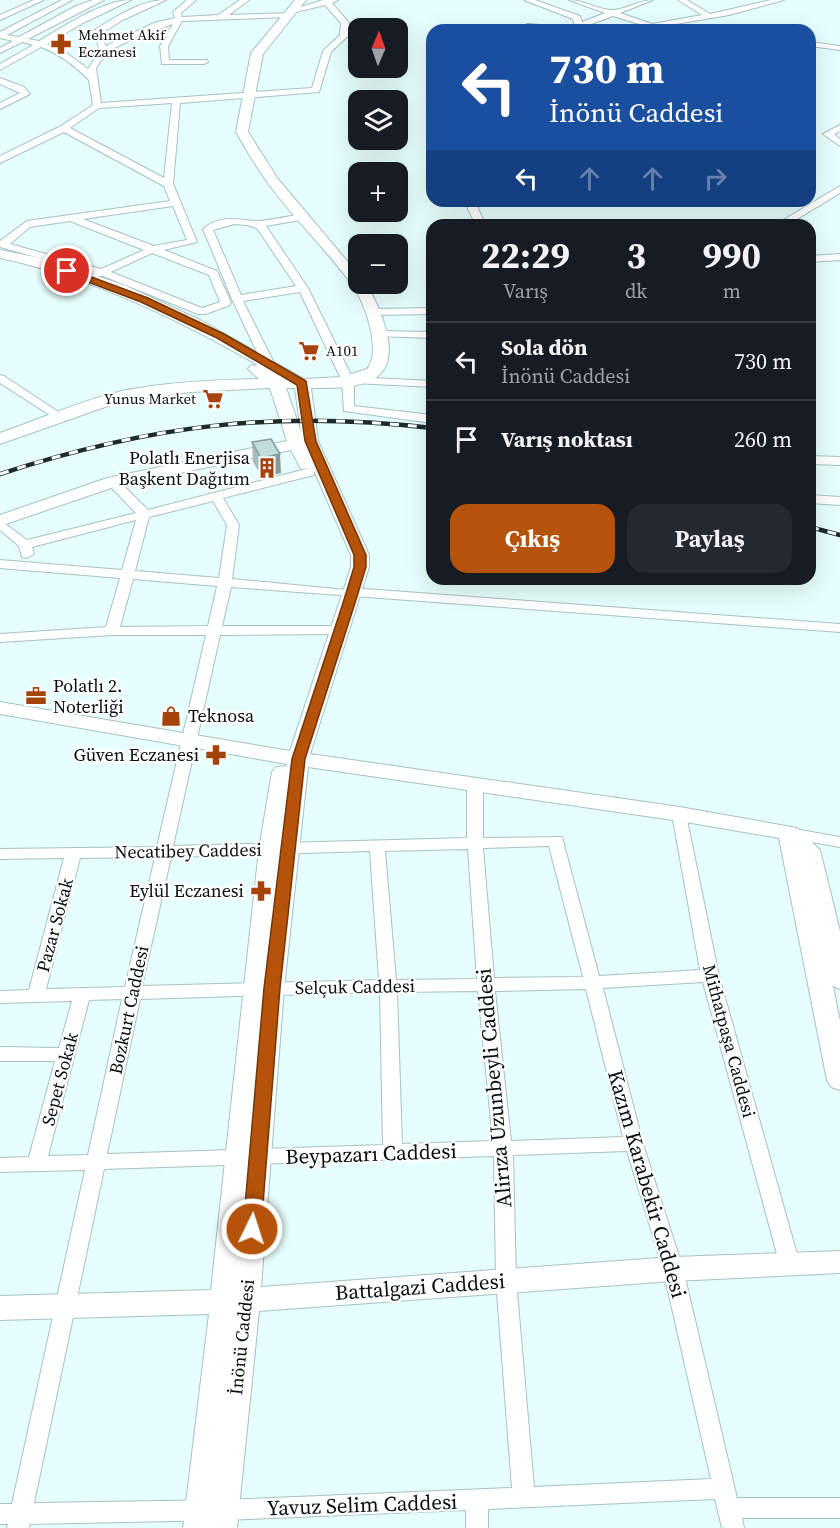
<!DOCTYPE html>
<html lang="tr">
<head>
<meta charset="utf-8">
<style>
  body { margin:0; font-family:"Source Serif 4",serif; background:#242831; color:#f1f3f6; height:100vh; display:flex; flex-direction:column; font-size:22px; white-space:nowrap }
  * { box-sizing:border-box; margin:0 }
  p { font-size:20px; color:#9ea1a6 }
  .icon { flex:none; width:33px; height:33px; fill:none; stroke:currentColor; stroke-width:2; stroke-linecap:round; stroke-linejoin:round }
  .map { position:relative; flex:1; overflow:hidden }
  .details { position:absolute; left:426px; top:219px; width:390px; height:366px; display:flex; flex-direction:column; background:#171b24; border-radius:18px; box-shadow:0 6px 24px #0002 }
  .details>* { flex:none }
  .top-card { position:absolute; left:426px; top:24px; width:390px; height:183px; border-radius:18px; box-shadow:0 6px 24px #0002; background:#1a4fa0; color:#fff; overflow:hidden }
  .needle { width:39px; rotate:2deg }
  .fabs { position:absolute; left:348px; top:18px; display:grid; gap:12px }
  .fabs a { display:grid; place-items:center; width:60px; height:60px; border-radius:12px; background:#171b24; box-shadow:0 6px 24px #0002; font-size:30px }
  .pin { position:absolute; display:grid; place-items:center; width:51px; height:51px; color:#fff; margin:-26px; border:3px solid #fff; border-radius:50%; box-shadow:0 2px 6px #0007 }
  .me { position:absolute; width:66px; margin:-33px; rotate:4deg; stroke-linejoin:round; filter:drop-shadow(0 0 4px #0008) }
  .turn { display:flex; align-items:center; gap:21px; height:126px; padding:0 24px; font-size:27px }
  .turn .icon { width:78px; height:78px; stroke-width:2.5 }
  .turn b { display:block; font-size:42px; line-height:51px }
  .lanes { display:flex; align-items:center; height:57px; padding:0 24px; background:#0003; justify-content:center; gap:30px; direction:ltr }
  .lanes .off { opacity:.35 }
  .eta { display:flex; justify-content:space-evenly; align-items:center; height:102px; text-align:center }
  .eta b { font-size:36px; font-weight:700; line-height:42px }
  .primary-button { display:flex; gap:12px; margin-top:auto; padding:12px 24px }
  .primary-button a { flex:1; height:69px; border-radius:18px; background:#b45309; color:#fff; font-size:24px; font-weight:700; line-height:69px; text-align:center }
  .primary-button a+a { background:#242831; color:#f1f3f6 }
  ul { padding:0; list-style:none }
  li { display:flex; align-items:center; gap:18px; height:78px; padding:0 24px; border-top:2px solid #363941 }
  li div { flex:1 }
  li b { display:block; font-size:22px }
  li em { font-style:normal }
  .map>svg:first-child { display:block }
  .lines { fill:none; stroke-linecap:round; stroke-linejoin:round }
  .street-casing { stroke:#a6c2c1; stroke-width:2 }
  .secondary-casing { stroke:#a6c2c1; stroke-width:2 }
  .street { fill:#fff; fill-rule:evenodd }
  .secondary { fill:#fff; fill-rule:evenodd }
  .rail-casing { stroke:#1f2a2a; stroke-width:4.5 }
  .rail { stroke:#fff; stroke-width:3; stroke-dasharray:9; stroke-linecap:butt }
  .wall { fill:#a5bebd }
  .shaded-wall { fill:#869b9a }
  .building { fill:#c0dddc; stroke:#869b9a; stroke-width:1.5 }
  .route { fill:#b45309; stroke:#753606; stroke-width:1.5 }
  .labels { text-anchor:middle; stroke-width:4.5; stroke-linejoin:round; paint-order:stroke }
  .far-poi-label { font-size:15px; fill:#060f0f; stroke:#fff; text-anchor:start }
  .poi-label { font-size:18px; fill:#060f0f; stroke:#fff; text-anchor:end }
  .street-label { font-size:18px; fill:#060f0f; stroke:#fff }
  .near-street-label { font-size:21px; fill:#060f0f; stroke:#fff }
</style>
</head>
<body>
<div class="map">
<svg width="840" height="1528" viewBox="0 0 840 1528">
  <rect width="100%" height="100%" fill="#e6fefd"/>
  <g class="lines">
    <g class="street-casing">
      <path id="street" d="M34,0h10l-44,20v-5z
        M62,0h10l-65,35 12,2 57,-31 17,-6h11l-76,39 11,2c24,-14 64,-41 92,-41l-48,23 -36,21 17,7 24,18 12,-19 -7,-19c21,-13 47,-31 73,-31l-43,20 -23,14 6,12 48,-23 21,-5 -2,-6 14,-12h9l-15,13 1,4 36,-2 22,-15h9l-20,15 59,-2 4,2 -4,2 -106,4 -14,25 1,14h38l1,2 -4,2h-42l-2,-18 13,-22 -37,13 -29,15 -11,16 5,35 211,-15 11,-37 17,-16 1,-12 -16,-18 -33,8 -4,-2 35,-11h15l-6,3 17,20 -1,13 -17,16 -12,40 -139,11 -7,81 24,58 -33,8 53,21 14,32 -1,2 -24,9h-8l-95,-38 -11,1 1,-4 -93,-26v-6l27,-20 143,-20 -6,-15 -100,-54 -64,31v-7l61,-30 32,-21 -4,-25c-14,-14 -29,-26 -48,-33l-41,23v-6l33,-19 -11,-3 -22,11v-5l13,-7 -13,-3v-6zM172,103l-8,75 -94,-50 29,-20zM173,206l14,34 -33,6 -71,-27zM70,221l74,29 -43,19 -91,-25 20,-17zM152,253l57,22 11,27 -18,6 -91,-36z
        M524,0h11l45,16 2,6 23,-9 -36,-13c16,0 27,9 42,10 11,1 28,-10 42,-10l-33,13 32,11 50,-9 -24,-15h9l23,14 61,-14h13l-55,15 -77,13 -39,-12 -30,11 1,3h-8l-3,-11z
        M530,24l40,4 4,2 -47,-2v-4z
        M810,42l30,4v4l-30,-4z
        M0,78l24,9 6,7 -30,15v-6l20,-10 -20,-9z
        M840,125v6l-6,3 6,5v7l-17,-12z
        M840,186v7l-53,32h-12z
        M468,201h10v8l8,16h-10l-8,-16z
        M303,214l3,1v4l-40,7 42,62 44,89 80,4v6l-78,-4v23l78,9v8l-88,-12 -2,-30 -42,-89 -57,9 31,62 -6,3 -6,-3 -30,-64 -29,-70c19,-16 36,-8 56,-8 15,-1 30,-5 44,-7zM234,224l13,1 10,3 39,58 -55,9 -28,-65z
        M840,254v6l-30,2v-6z
        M432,308v6l-58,1 -5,-3 5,-3z
        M379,331l53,1v6l-57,-2 -1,-2z
        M0,375l4,1 62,41 -2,2h-8l-56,-36z
        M810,456l30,1v8l-30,-1z
        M310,468l4,1v6l-91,23 16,27 -7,54 114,11 6,-2 488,36v8l-609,-45 -9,39h108l7,4 -7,4 -110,1 -47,211 294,-8v-53l8,-5 8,5v53l79,-1 37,139 101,-6 -28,-156 3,-4h10l34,166 81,289 -3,6 -7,2 -7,-2 -3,-6 -77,-283 -100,6 40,156 40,125 54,229h103v20h-98l2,10h-22l-7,-29 -227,10v19h-22v-18l-243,10 -193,4 -1,4h-22l1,-4h-8v-20h12l73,-334 -85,2v-14l29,-1 26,-96h-55v-14l59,1 13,-47 -72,2v-12l29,-1 35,-132 -64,1v-10l157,-2 49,-212h-94l-112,7v-8l106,-7 14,-49 -120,-10v-8l122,10 14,-50 -104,27 2,7 -7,4 -5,-1 -3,-11 -19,-16v-10l27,20 109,-27 -27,-28 -2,-3 2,-3h8l31,31zM213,501l14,24 -8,53 -84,-7 14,-54zM133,579l84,7 -9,40 -88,1zM549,846l34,131 -89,1 -11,-130zM468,849l9,130 -81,1 -11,-129zM370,851l9,129 -237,6 29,-129zM155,857l-30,130 -79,2 34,-131zM586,989l37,148 -112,4 -16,-150zM478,991l15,150 -91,3 -5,-152zM380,992l3,153 -276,9 33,-155zM122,999l-34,156 -40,1 41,-156zM627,1151l36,118 48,210 -177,8 -18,-207 -3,-125zM494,1156l2,124 16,208 -289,12 -189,3 70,-334z
        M810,495l30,2v8l-30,-2z
        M789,828l51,9v10l-57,-10 -2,-4 2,-4z"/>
    </g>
    <g class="secondary-casing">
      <path id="secondary" d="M295,0h11l-43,54 -15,78 30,47 80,95v10h8c13,21 36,71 13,91 -16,14 -48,13 -68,13l7,53 51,114v12l-59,187 370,53 117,21 23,22 20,81v58l-7,-3 7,35v69l-9,-3 -4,-7 -48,-242 -99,-17 -372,-54 -24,221 -23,299 412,-30 167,-6v22l-167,8 -414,30 -22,217h-54l26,-214 -209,6v-24l211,-6 48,-441 13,-77 4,-5 11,-1v-2l-287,-50v-12l290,49 61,-184v-12l-38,-87 -12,1 -10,-19 -174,36 -117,40v-11l107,-37 180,-37 -17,-53 -79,4 -69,9 -122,43v-11c40,-14 80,-32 122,-42 45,-9 92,-11 137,-12l-11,-10 2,-3 8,-1c-82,-47 -165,-87 -258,-107v-8l45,9 79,26 76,35 104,59 37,-2 26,-8c15,-18 -2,-66 -14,-83 -26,-36 -59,-67 -85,-103 -12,-16 -22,-34 -32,-51l15,-79zM286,388h9l6,44z"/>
    </g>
    <use href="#street" class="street"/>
    <use href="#secondary" class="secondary"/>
    <g class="rail-casing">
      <path id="rail" d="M0,474c151,-49 274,-64 432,-46
        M810,527l30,8"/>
    </g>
    <use href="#rail" class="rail"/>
  </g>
  <path class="wall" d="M252,442l29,31 -19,4 -9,-15z"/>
  <path class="shaded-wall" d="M280,454l1,19 -19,4 -1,-19z"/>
  <path class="building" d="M271,439l9,15 -19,4 -9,-16z"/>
  <path class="route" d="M64,269h6l78,29 76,36 82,47 10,60 50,114v12l-11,36 -50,156 -25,229 -19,241 -3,5 -6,2 -6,-2 -3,-5 21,-241 28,-229 51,-156 11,-36v-12l-49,-114 -8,-56 -80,-47 -76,-36 -77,-29z"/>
  <defs>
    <g id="pharmacy-bare" transform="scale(1.62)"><path d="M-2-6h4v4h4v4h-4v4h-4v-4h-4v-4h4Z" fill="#a6430b" stroke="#fff" stroke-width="2.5" paint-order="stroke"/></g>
    <g id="supermarket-bare" transform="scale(1.62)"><path d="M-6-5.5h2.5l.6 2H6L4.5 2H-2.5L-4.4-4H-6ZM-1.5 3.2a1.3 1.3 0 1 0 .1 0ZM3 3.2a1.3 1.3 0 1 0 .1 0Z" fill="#a6430b" stroke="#fff" stroke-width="2.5" paint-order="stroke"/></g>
    <g id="building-bare" transform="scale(1.62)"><path d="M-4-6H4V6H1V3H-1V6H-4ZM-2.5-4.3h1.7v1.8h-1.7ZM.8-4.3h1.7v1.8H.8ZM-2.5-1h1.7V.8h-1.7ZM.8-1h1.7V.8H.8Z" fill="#a6430b" stroke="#fff" stroke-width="2.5" paint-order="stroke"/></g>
    <g id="office-bare" transform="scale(1.62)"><path d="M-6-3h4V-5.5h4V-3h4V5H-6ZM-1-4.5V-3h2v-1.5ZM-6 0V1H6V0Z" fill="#a6430b" stroke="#fff" stroke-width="2.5" paint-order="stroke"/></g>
    <g id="shop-bare" transform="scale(1.62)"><path d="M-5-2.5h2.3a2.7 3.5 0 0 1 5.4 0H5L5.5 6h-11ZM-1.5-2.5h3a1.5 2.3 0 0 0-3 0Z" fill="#a6430b" stroke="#fff" stroke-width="2.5" paint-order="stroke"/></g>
  </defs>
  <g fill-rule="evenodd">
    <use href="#pharmacy-bare" x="61" y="44"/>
    <use href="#supermarket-bare" x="309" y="351"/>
    <use href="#supermarket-bare" x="213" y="399"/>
    <use href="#building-bare" x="267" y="468"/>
    <use href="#office-bare" x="36" y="696"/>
    <use href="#shop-bare" x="171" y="716"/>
    <use href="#pharmacy-bare" x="216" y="755"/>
    <use href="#pharmacy-bare" x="261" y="891"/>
  </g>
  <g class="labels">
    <g class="far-poi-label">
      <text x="78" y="40">Mehmet Akif<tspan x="78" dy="17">Eczanesi</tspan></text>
      <text x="326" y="356">A101</text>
      <text x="196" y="404" text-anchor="end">Yunus Market</text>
    </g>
    <g class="poi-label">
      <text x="250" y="464">Polatlı Enerjisa<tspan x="250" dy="21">Başkent Dağıtım</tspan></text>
      <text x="53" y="692" text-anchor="start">Polatlı 2.<tspan x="53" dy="21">Noterliği</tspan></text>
      <text x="188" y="722" text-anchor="start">Teknosa</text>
      <text x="199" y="761">Güven Eczanesi</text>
      <text x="244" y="897">Eylül Eczanesi</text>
    </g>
    <g class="street-label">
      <text transform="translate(188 851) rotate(-1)" y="6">Necatibey Caddesi</text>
      <text transform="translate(55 925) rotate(-75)" y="6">Pazar Sokak</text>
      <text transform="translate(355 987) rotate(-1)" y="6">Selçuk Caddesi</text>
      <text transform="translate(129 1010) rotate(-78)" y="6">Bozkurt Caddesi</text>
      <text transform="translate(729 1041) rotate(75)" y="6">Mithatpaşa Caddesi</text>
      <text transform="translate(60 1079) rotate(-75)" y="6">Sepet Sokak</text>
      <text transform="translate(242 1337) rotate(-84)" y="6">İnönü Caddesi</text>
    </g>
    <g class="near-street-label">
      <text transform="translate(494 1088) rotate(-95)" y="7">Alirıza Uzunbeyli Caddesi</text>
      <text transform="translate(371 1154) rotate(-2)" y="7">Beypazarı Caddesi</text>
      <text transform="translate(647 1184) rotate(74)" y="7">Kazım Karabekir Caddesi</text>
      <text transform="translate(420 1287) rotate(-4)" y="7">Battalgazi Caddesi</text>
      <text transform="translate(362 1505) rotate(-2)" y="7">Yavuz Selim Caddesi</text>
    </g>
  </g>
</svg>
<div class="fabs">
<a><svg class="needle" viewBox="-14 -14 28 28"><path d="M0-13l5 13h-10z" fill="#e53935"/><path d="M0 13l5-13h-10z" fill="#9ea1a6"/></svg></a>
<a><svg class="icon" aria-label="layers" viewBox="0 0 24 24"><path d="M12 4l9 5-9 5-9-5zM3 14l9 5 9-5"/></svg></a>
<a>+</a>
<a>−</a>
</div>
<div class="pin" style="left:67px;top:271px;background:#d93025"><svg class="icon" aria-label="arrive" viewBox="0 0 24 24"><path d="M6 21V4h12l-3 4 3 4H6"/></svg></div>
<svg class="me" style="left:252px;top:1229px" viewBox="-20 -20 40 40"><circle r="17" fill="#b45309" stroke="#fff" stroke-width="3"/><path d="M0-11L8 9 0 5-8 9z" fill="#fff"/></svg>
<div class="top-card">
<div class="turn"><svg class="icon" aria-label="left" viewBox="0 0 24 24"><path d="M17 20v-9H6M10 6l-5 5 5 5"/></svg><div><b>730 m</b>İnönü Caddesi</div></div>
<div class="lanes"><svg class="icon" aria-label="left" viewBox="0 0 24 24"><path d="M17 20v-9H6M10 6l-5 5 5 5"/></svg><svg class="icon off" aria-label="ahead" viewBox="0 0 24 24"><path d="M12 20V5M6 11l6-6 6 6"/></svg><svg class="icon off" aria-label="ahead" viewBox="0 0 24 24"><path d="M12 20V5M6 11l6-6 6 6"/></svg><svg class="icon off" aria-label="right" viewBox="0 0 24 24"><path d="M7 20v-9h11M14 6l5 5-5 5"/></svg></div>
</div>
<section class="details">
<div class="eta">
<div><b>22:29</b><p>Varış</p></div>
<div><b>3</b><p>dk</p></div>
<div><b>990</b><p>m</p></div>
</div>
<ul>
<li><svg class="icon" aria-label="left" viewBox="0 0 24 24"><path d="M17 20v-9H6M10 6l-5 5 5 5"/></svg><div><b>Sola dön</b><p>İnönü Caddesi</p></div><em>730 m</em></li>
<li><svg class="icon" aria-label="arrive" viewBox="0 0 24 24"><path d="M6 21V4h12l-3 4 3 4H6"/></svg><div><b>Varış noktası</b></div><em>260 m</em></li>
</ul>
<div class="primary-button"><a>Çıkış</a><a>Paylaş</a></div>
</section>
</div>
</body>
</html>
